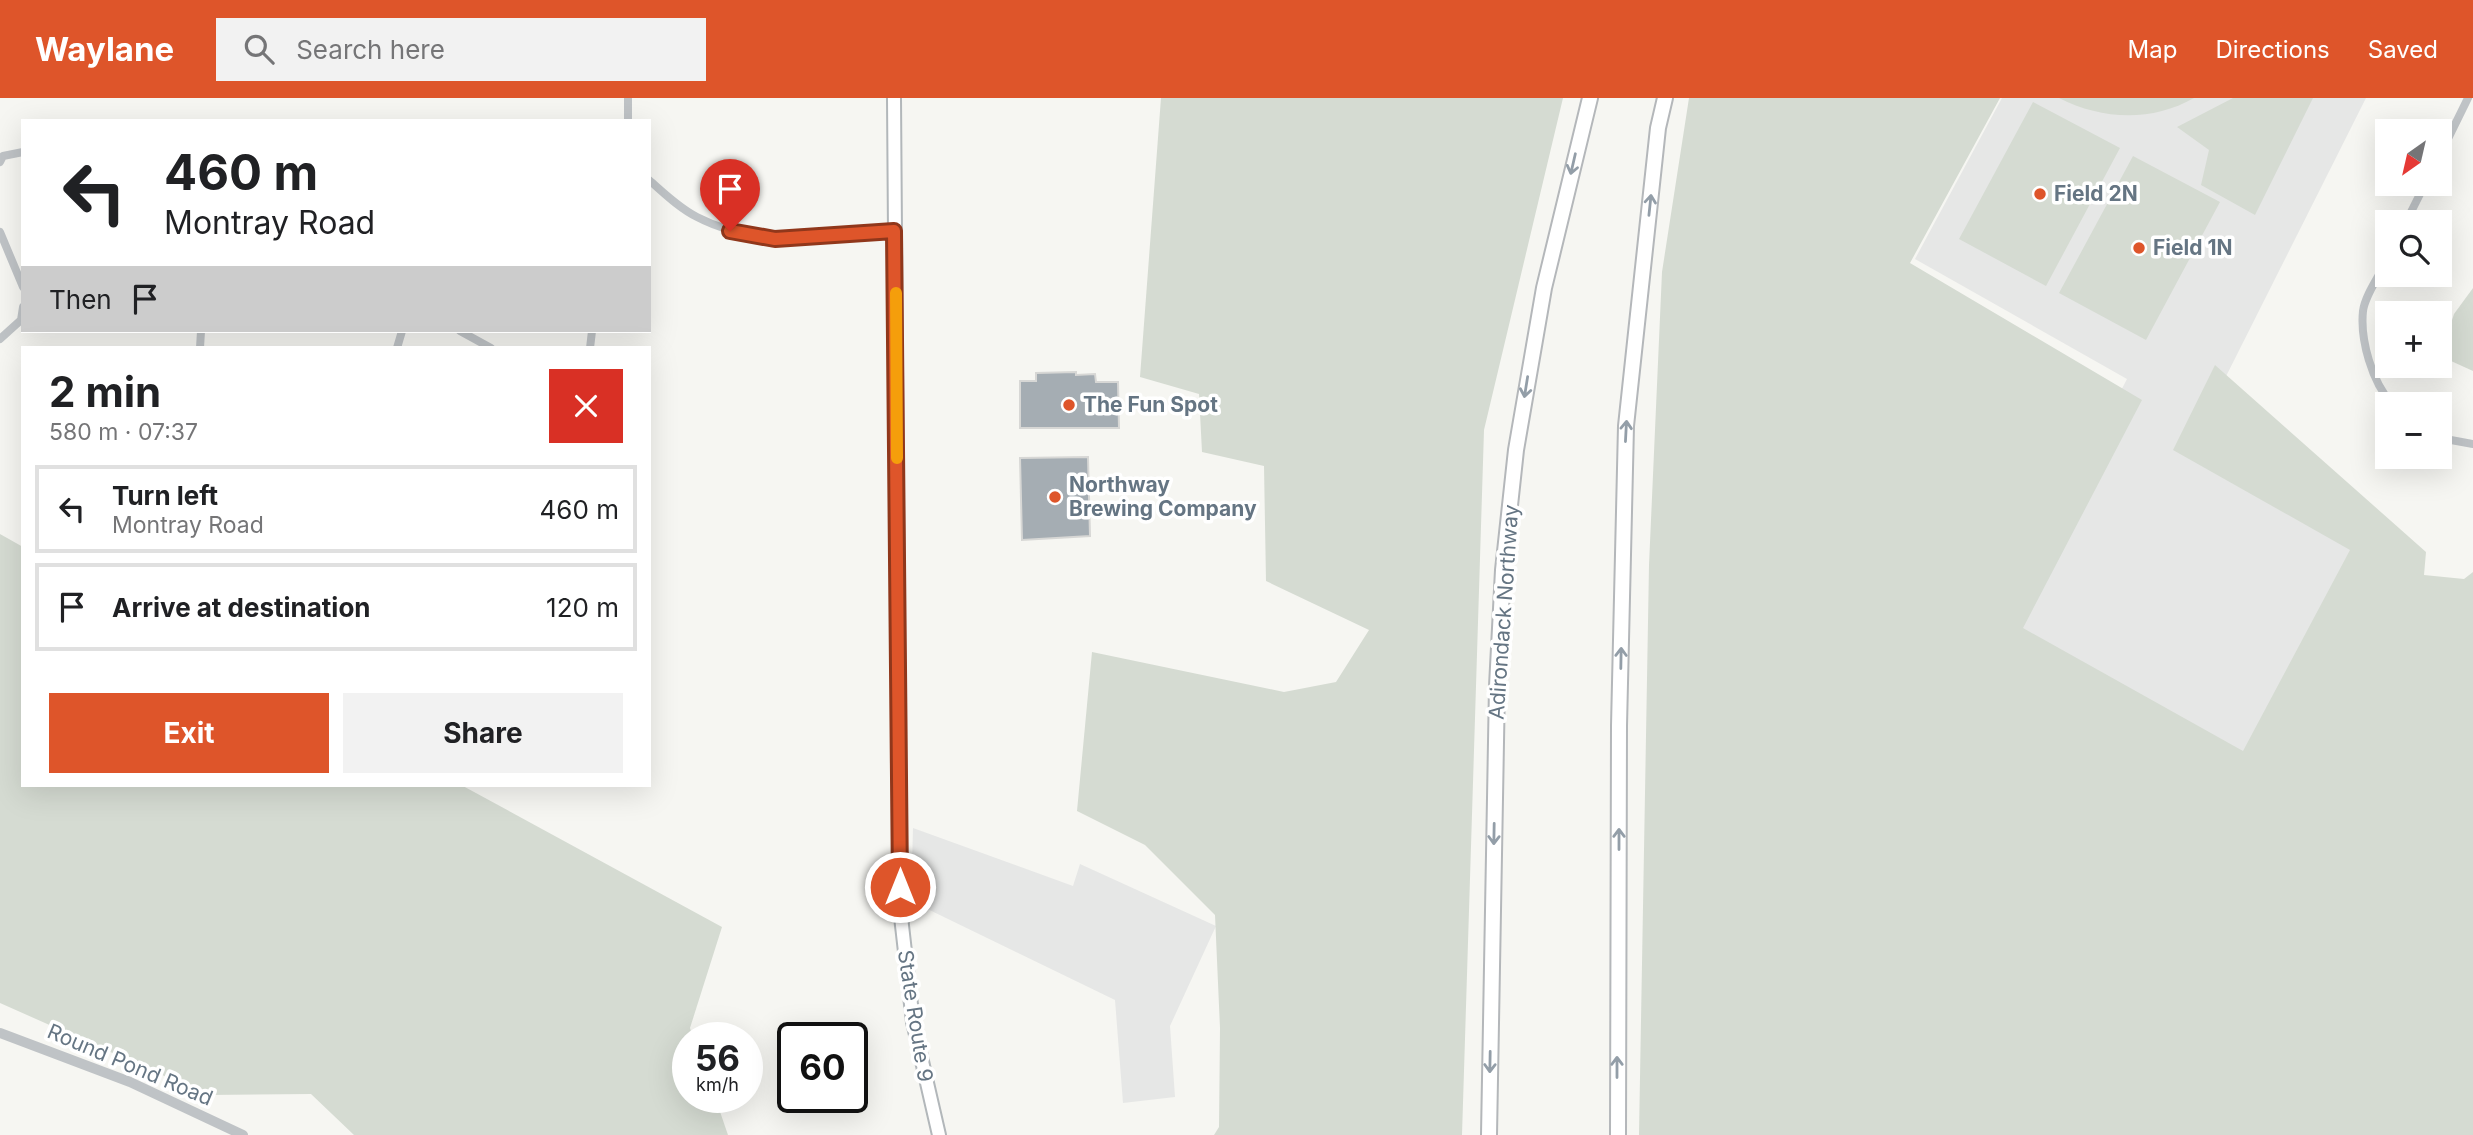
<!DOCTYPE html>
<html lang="en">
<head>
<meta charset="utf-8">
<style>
  body { margin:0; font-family:Inter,sans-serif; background:#f2f2f2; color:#202124; height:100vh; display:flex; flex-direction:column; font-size:26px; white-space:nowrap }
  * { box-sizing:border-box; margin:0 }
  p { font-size:23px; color:#757577 }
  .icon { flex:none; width:38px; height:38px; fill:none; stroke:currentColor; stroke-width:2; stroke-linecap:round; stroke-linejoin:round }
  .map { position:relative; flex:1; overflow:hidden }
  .drawer { position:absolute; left:21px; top:248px; width:630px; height:441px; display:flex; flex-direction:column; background:#fff; border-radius:0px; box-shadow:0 7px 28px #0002 }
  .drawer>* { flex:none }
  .guide { position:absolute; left:21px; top:21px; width:630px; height:214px; border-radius:0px; box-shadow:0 7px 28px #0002; background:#fff; color:#202124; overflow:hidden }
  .needle { width:46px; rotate:214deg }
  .buttons { position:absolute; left:2375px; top:21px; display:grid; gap:14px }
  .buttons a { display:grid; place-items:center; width:77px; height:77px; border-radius:0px; background:#fff; box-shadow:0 7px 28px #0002; font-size:35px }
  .speed { position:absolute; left:672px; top:924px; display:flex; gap:14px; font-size:35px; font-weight:700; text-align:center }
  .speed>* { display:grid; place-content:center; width:91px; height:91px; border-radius:50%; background:#fff; box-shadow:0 7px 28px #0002; line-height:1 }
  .speed small { font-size:18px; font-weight:400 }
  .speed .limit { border:4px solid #111; border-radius:10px; background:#fff; color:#111 }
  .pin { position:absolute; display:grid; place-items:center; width:60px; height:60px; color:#fff; margin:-72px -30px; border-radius:50% 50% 50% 0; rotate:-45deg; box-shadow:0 0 7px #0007 }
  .pin .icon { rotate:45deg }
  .me { position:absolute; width:77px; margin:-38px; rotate:0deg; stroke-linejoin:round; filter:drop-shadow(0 0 5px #0008) }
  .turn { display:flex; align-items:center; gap:24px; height:147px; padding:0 28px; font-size:32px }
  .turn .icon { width:91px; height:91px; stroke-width:2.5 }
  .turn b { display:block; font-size:49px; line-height:60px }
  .then { display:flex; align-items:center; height:66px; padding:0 28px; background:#0003; gap:14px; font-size:26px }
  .round { display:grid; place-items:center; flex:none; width:74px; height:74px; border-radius:0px; background:#f2f2f2 }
  .headline { display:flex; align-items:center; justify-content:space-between; height:119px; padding:0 28px }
  h1 { font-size:42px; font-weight:700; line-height:52px }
  .primary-button { display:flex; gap:14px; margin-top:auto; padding:14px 28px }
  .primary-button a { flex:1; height:80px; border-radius:0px; background:#de552a; color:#fff; font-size:28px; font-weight:700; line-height:80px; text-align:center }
  .primary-button a+a { background:#f2f2f2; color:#202124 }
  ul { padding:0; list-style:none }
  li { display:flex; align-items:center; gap:21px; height:88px; margin:0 14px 10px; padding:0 14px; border:4px solid #e0e0e0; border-radius:0px }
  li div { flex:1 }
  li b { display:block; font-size:26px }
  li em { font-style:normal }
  header { display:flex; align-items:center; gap:42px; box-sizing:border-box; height:98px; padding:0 35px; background:#de552a; color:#fff }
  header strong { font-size:33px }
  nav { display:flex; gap:38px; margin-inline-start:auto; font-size:24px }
  .search { width:490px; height:63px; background:#f2f2f2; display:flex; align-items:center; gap:18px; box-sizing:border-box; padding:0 24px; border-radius:0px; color:#757577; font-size:26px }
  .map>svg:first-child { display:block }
  .built { fill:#e6e7e6 }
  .green { fill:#d5dbd2 }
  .building { fill:#a5adb3; stroke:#d7d7d5; stroke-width:2 }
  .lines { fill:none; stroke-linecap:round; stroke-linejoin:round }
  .primary-casing { stroke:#b2b7ba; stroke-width:16 }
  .motorway-casing { stroke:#b4b7ba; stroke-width:18 }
  .minor { stroke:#bfc3c6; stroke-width:8 }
  .tertiary { stroke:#bfc3c6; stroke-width:10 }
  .primary { stroke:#fff; stroke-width:12 }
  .motorway { stroke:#fff; stroke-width:14 }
  .oneway { stroke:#939ea8 }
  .route-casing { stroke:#90371b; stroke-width:18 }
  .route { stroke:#de552a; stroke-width:12 }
  .slow { stroke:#f59e0b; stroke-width:12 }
  .poi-dot { fill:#de552a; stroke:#fff; stroke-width:2.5 }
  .labels { text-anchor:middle; stroke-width:7; stroke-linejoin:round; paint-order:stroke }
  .poi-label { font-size:21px; font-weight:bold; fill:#657583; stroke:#fff; text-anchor:start }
  .street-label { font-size:21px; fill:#657583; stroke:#fff }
</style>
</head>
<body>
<header>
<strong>Waylane</strong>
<div class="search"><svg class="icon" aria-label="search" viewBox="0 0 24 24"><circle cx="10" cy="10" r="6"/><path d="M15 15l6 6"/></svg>Search here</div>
<nav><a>Map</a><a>Directions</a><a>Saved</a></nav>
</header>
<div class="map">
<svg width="2473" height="1037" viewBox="0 0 2473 1037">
  <rect width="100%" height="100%" fill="#f6f6f2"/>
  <path class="built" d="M2002,0h364l-171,340 183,101 -118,242 -263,-150 130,-252 -212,-120z
    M913,730l160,58 7,-22 136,62 -46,100 5,71 -52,6 -8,-103 -204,-99z"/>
  <path class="green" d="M1161,0h402l-79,332 -22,705h-248l5,-8 1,-99 -5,-113 -70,-70 -68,-34 15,-159 192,40 52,-10 33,-52 -103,-49 -2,-115 -62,-14 -3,-58 -59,-17z
    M1689,0h311l-90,165 232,137 -119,228 220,123 107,-201 -177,-100 42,-85 211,187 -2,23 40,4 9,-7v563h-834l10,-570 13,-293z
    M2059,0h135c-42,24 -92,22 -135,0z
    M2233,0h80l-58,117 -54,-30 8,-35 -32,-23z
    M2033,4l87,46 -74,138 -87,-47z
    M2133,58l87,46 -74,138 -87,-47z
    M2473,190v83l-33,-15 14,-42z
    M0,436l23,13v239h440l259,141 -32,101 3,10h-5v59h27l13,38h-374l-43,-41 -104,1 -207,-92z"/>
  <path class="building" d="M1076,274v3l19,-1 1,8h22l1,46h-99v-47h16v-8z
    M1088,359l2,79 -68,4 -2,-82z"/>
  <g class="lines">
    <g class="primary-casing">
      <path id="primary" d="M894,0l6,810 13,114 26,113"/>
    </g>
    <g class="motorway-casing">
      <path id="motorway" d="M1489,1037l8,-449 6,-116 13,-120 28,-162 46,-190
        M1618,1037l1,-409 7,-300 32,-298 7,-30"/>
    </g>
    <path class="minor" d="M628,0v23
      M2440,57l28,-57
      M0,64l3,-6 20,-4
      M649,82c15,13 30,28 48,37 61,32 131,18 197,14
      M2406,124l19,-38
      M0,134l23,55
      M2387,162c-7,15 -22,35 -24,51 -3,29 9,71 29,93
      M460,233l31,17
      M0,241l21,-19 2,-13
      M200,250l1,-17
      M397,250l5,-17
      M590,250l2,-17
      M2440,340l33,6"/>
    <path class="tertiary" d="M0,935l130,49 113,53"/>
    <use href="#primary" class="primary"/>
    <use href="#motorway" class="motorway"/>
  </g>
  <defs><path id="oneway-shaft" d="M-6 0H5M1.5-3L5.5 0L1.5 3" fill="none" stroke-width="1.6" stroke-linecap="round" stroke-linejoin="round" transform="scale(1.75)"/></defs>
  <g class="oneway">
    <use href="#oneway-shaft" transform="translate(1573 66) rotate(103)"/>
    <use href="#oneway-shaft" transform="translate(1650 107) rotate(-84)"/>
    <use href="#oneway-shaft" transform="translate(1526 289) rotate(99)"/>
    <use href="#oneway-shaft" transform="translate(1626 333) rotate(-87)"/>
    <use href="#oneway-shaft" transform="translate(1621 560) rotate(-89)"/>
    <use href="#oneway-shaft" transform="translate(1494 736) rotate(91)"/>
    <use href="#oneway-shaft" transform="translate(1619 741) rotate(-90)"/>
    <use href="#oneway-shaft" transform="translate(1490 964) rotate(91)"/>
    <use href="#oneway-shaft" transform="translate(1617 969) rotate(-90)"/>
  </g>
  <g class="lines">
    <g class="route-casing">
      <path id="route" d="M730,133l45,8 119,-8 6,656"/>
    </g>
    <use href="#route" class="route"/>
    <path class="slow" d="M896,195l1,165"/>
  </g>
  <g class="poi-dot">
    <circle cx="2040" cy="96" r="7"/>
    <circle cx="2139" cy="150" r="7"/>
    <circle cx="1069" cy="307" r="7"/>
    <circle cx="1055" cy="399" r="7"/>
  </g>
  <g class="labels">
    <g class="poi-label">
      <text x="2054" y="103">Field 2N</text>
      <text x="2153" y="157">Field 1N</text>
      <text x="1083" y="314">The Fun Spot</text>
      <text x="1069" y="394">Northway<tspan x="1069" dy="24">Brewing Company</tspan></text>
    </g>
    <g class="street-label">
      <text transform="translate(1504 514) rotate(-86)" y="7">Adirondack Northway</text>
      <text transform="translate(915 918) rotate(81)" y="7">State Route 9</text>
      <text transform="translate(130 967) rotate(23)" y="7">Round Pond Road</text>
    </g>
  </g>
</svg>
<div class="buttons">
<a><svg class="needle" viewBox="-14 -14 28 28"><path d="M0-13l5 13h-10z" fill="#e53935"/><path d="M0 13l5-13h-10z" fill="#757577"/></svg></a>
<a><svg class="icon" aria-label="search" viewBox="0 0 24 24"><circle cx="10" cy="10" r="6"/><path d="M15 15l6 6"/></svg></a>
<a>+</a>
<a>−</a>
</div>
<div class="speed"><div>56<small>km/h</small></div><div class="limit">60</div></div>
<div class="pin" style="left:730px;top:133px;background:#d93025"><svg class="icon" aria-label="arrive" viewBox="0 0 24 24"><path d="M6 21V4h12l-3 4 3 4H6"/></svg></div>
<svg class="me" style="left:900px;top:789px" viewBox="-20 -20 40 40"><circle r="17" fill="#de552a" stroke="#fff" stroke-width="3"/><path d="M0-11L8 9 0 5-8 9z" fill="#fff"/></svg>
<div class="guide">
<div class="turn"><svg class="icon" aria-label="left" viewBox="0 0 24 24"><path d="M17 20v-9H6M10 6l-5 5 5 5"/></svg><div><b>460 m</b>Montray Road</div></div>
<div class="then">Then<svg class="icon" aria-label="arrive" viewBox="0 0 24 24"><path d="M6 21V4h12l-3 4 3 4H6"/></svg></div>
</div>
<section class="drawer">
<div class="headline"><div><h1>2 min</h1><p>580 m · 07:37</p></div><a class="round" style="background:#d93025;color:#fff"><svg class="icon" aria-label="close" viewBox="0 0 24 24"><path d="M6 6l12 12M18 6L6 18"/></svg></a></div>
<ul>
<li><svg class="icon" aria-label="left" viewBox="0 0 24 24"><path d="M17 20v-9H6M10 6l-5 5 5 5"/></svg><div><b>Turn left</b><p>Montray Road</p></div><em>460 m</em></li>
<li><svg class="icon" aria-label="arrive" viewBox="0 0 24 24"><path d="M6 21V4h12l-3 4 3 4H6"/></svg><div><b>Arrive at destination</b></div><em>120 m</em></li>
</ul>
<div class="primary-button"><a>Exit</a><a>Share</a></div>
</section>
</div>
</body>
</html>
